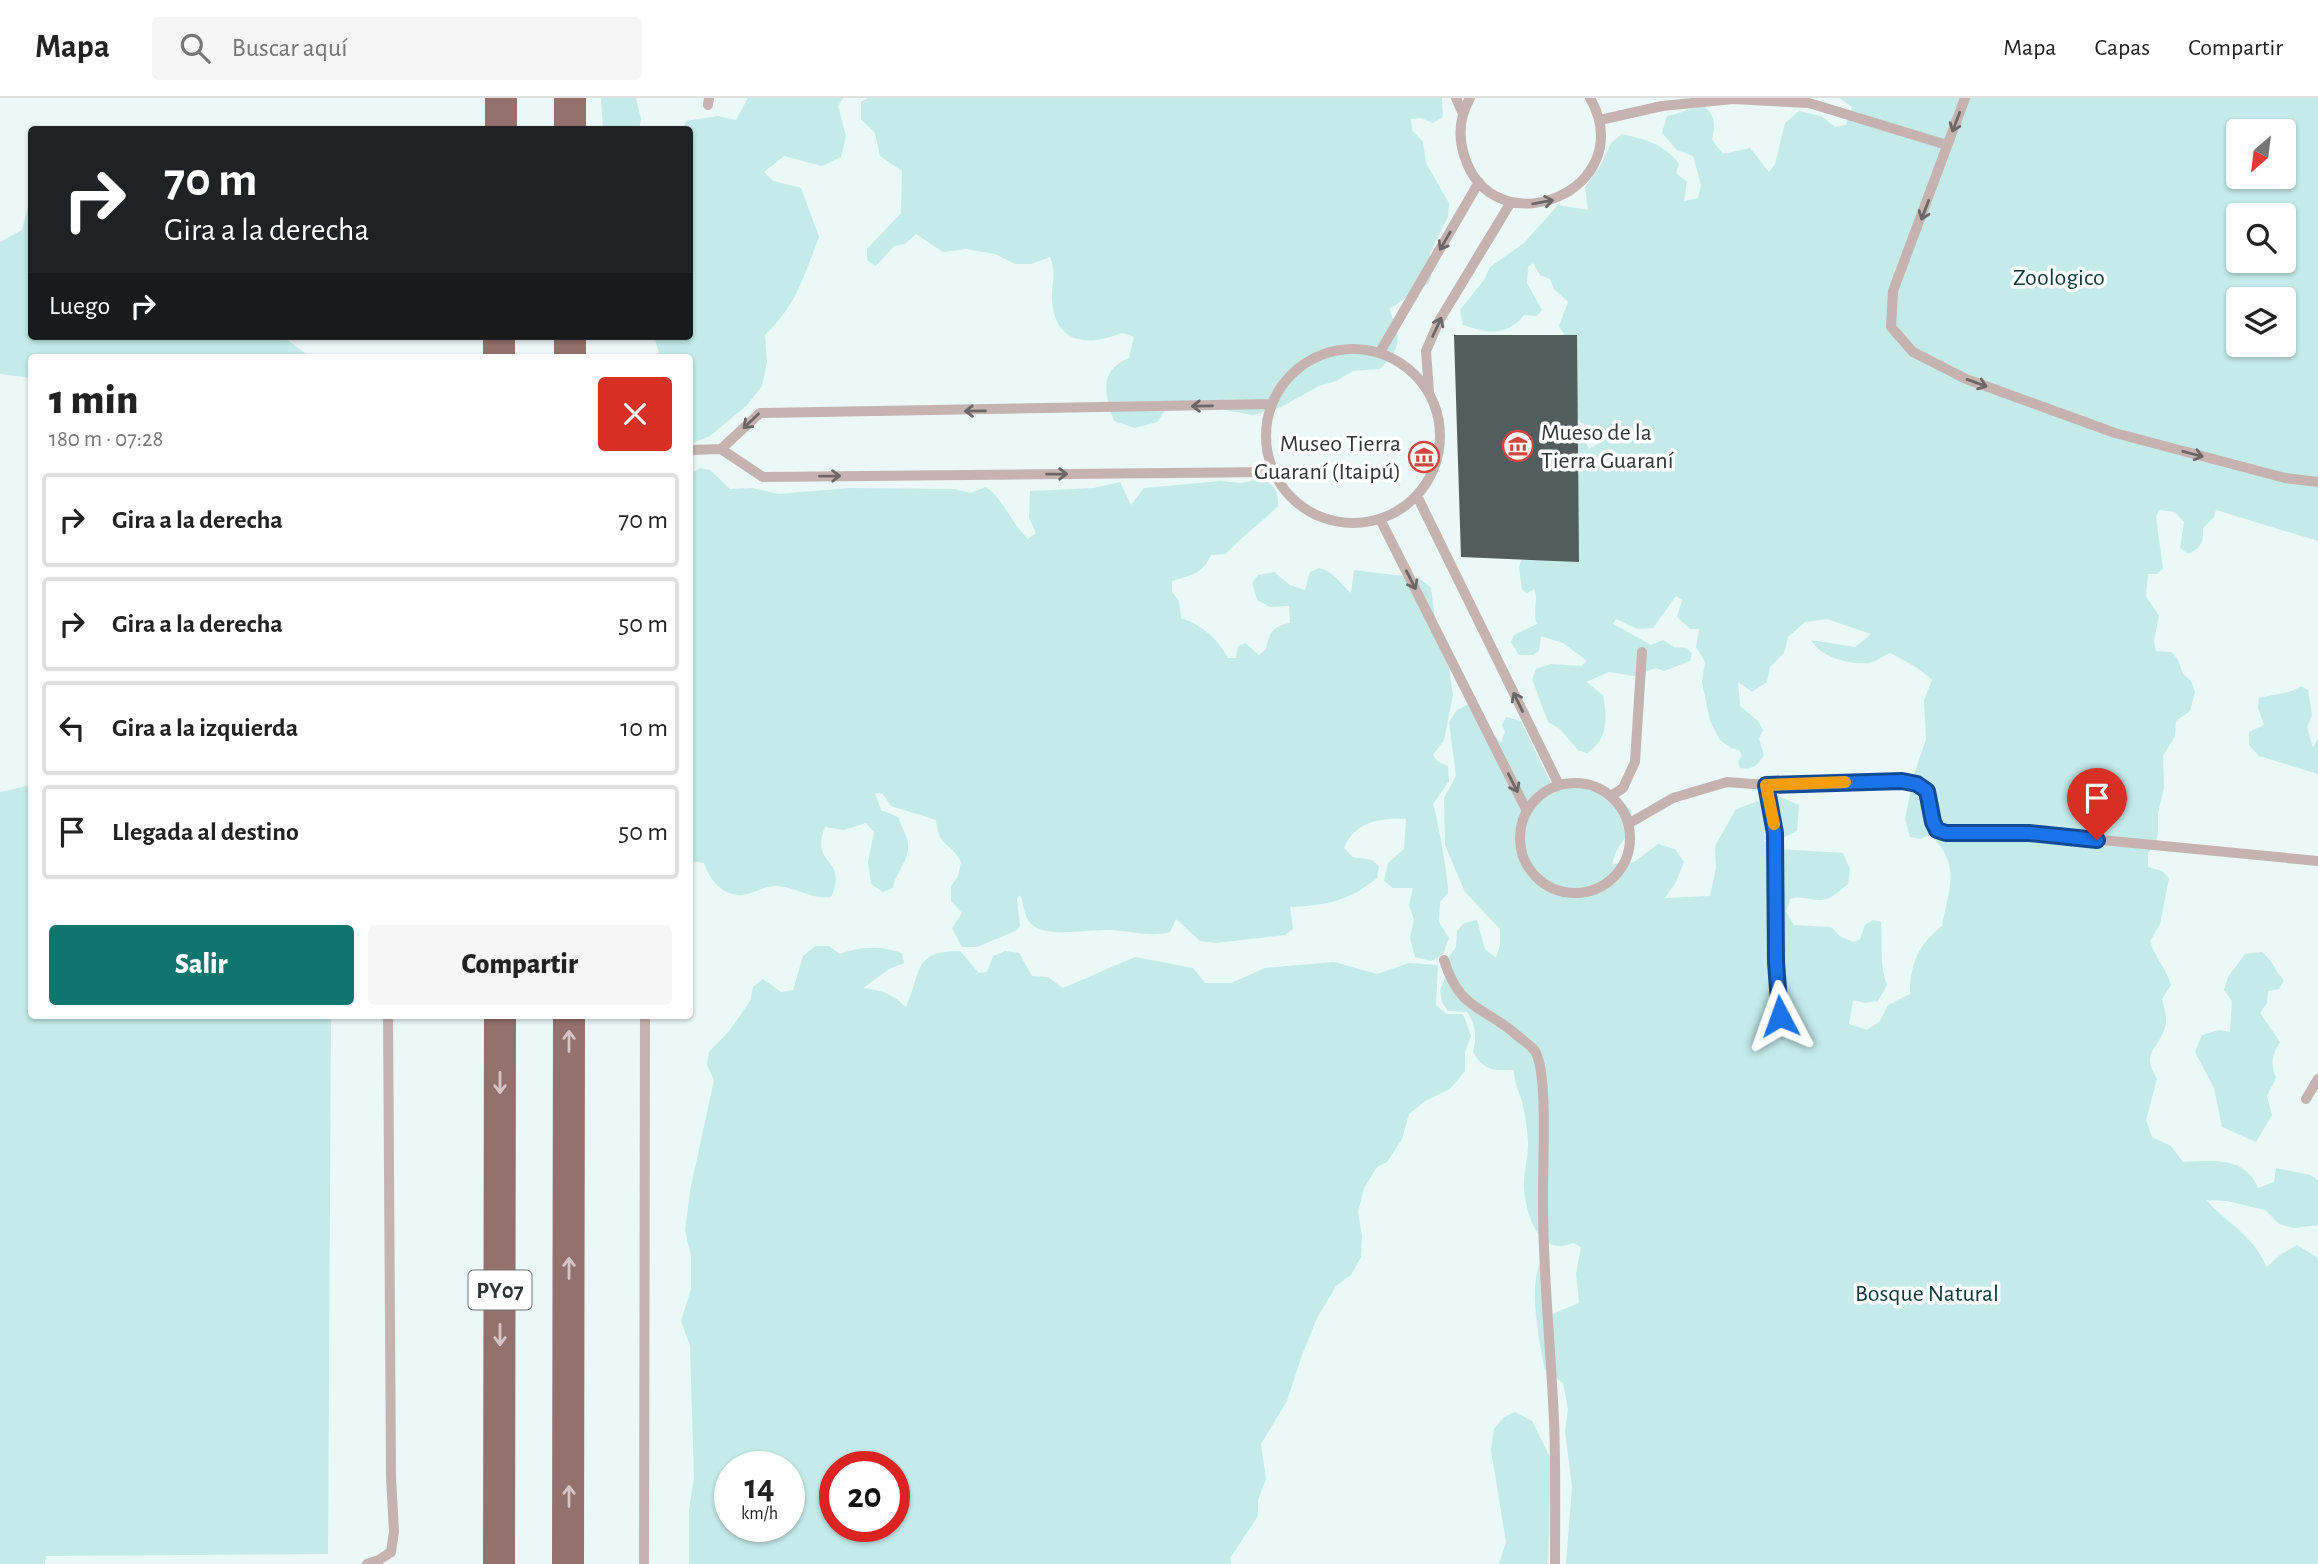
<!DOCTYPE html>
<html lang="es">
<head>
<meta charset="utf-8">
<style>
  body { margin:0; font-family:"Alegreya Sans",sans-serif; background:#f6f6f6; color:#222; height:100vh; display:flex; flex-direction:column; font-size:26px; white-space:nowrap }
  * { box-sizing:border-box; margin:0 }
  p { font-size:23px; color:#767676 }
  .icon { flex:none; width:38px; height:38px; fill:none; stroke:currentColor; stroke-width:2; stroke-linecap:round; stroke-linejoin:round }
  .map { position:relative; flex:1; overflow:hidden }
  .sheet { position:absolute; left:28px; top:256px; width:665px; height:665px; display:flex; flex-direction:column; background:#fff; border-radius:7px; box-shadow:0 2px 5px #0004 }
  .sheet>* { flex:none }
  .top-card { position:absolute; left:28px; top:28px; width:665px; height:214px; border-radius:7px; box-shadow:0 2px 5px #0004; background:#202124; color:#fff; overflow:hidden }
  .needle { width:46px; rotate:208deg }
  .tools { position:absolute; left:2226px; top:21px; display:grid; gap:14px }
  .tools a { display:grid; place-items:center; width:70px; height:70px; border-radius:7px; background:#fff; box-shadow:0 2px 5px #0004; font-size:35px }
  .speed { position:absolute; left:714px; top:1353px; display:flex; gap:14px; font-size:35px; font-weight:700; text-align:center }
  .speed>* { display:grid; place-content:center; width:91px; height:91px; border-radius:50%; background:#fff; box-shadow:0 2px 5px #0004; line-height:1 }
  .speed small { font-size:18px; font-weight:400 }
  .speed .limit { border:10px solid #d22; background:#fff; color:#111 }
  .pin { position:absolute; display:grid; place-items:center; width:60px; height:60px; color:#fff; margin:-72px -30px; border-radius:50% 50% 50% 0; rotate:-45deg; box-shadow:0 0 7px #0007 }
  .pin .icon { rotate:45deg }
  .me { position:absolute; width:77px; margin:-38px; rotate:356deg; stroke-linejoin:round; filter:drop-shadow(0 0 5px #0008) }
  .turn { display:flex; align-items:center; gap:24px; height:147px; padding:0 21px; font-size:32px }
  .turn .icon { width:91px; height:91px; stroke-width:2.5 }
  .turn b { display:block; font-size:49px; line-height:60px }
  .then { display:flex; align-items:center; height:66px; padding:0 21px; background:#0003; gap:14px; font-size:26px }
  .round { display:grid; place-items:center; flex:none; width:74px; height:74px; border-radius:7px; background:#f6f6f6 }
  .head { display:flex; align-items:center; justify-content:space-between; height:119px; padding:0 21px }
  h1 { font-size:42px; font-weight:800; line-height:52px }
  .primary-button { display:flex; gap:14px; margin-top:auto; padding:14px 21px }
  .primary-button a { flex:1; height:80px; border-radius:7px; background:#0f766e; color:#fff; font-size:28px; font-weight:800; line-height:80px; text-align:center }
  .primary-button a+a { background:#f6f6f6; color:#222 }
  ul { padding:0; list-style:none }
  li { display:flex; align-items:center; gap:21px; height:94px; margin:0 14px 10px; padding:0 7px; border:4px solid #e0e0e0; border-radius:7px }
  li div { flex:1 }
  li b { display:block; font-size:26px }
  li em { font-style:normal }
  header { display:flex; align-items:center; gap:42px; box-sizing:border-box; height:98px; padding:0 35px; background:#fff; border-bottom:2px solid #e0e0e0 }
  header strong { font-size:33px }
  nav { display:flex; gap:38px; margin-inline-start:auto; font-size:24px }
  .search { width:490px; height:63px; background:#f6f6f6; display:flex; align-items:center; gap:18px; box-sizing:border-box; padding:0 24px; border-radius:7px; color:#767676; font-size:26px }
  .map>svg:first-child { display:block }
  .green { fill:#c4eaea; fill-rule:evenodd }
  .building { fill:#525e5e }
  .lines { fill:none; stroke-linecap:round; stroke-linejoin:round }
  .service { stroke:#c6b3b0; stroke-width:10 }
  .trunk { stroke:#95716d; stroke-width:32 }
  .oneway { stroke:#6c6766 }
  .oneway2 { stroke:#d5c6c5 }
  .route-casing { stroke:#114b97; stroke-width:18 }
  .route { stroke:#1a73e8; stroke-width:12 }
  .slow { stroke:#f59e0b; stroke-width:12 }
  .labels { text-anchor:middle; stroke-width:7; stroke-linejoin:round; paint-order:stroke }
  .shield { fill:#fff; stroke:#6e7272; stroke-width:2 }
  .shield-label { font-size:23px; font-weight:bold; fill:#303535 }
  .park-label { font-size:24px; fill:#073637; stroke:#fff }
  .poi-label { font-size:24px; fill:#303535; stroke:#fff; text-anchor:start }
</style>
</head>
<body>
<header>
<strong>Mapa</strong>
<div class="search"><svg class="icon" aria-label="search" viewBox="0 0 24 24"><circle cx="10" cy="10" r="6"/><path d="M15 15l6 6"/></svg>Buscar aquí</div>
<nav><a>Mapa</a><a>Capas</a><a>Compartir</a></nav>
</header>
<div class="map">
<svg width="2318" height="1466" viewBox="0 0 2318 1466">
  <rect width="100%" height="100%" fill="#eaf8f8"/>
  <path class="green" d="M601,0h35l5,21 -2,10h-36z
    M748,0h95l-5,8 8,30 -5,21 -19,9 -38,-10 -20,16 9,9 28,7 18,49c-16,41 -22,67 -54,98l2,27 -5,24 -15,19 -37,31 -20,8v-87h-30l-6,-21h36v-206l-7,-1 3,-8 32,-5 18,4z
    M868,0h574l1,19 -10,6 -12,-5 -10,1 1,11 11,12 3,21 23,40 -1,14 -18,36 4,13 -5,17 -40,26c12,29 14,37 -9,60l-27,2 -17,10 -17,5 -38,21 -28,8 -72,-13 -16,8 -8,12 -22,6 -21,-7c-9,-27 -16,-50 15,-63l5,-21 -12,-4c-34,13 -66,12 -70,-32 -1,-17 5,-28 -2,-44l-19,7h-16l-20,-10 -29,-5 -23,3 -27,-18 -11,10 -11,2 -18,20 -9,-6v-11l34,-36 1,-42 -22,-15 -5,-23 -14,-14v-17z
    M1839,0h479v443l-102,-31 -2,7 -11,11c1,14 -2,20 -15,26l-8,-6 4,-26 -9,-10 -16,-2 -3,7 7,52 -7,5h-8l-2,22 13,20 -5,24 2,11 16,1 6,8 5,14 8,7 4,11 -5,19 -14,10 -1,15 -12,20 1,32 -6,25v20l-3,11 -7,9v14l14,4 7,7 -9,46 -10,17c5,17 16,27 21,44l-9,14c2,8 6,20 3,28 -6,22 -25,25 -8,52l-11,41 6,17 19,9 12,16c30,-1 62,-6 75,26l16,-6 2,-14 34,7 8,5v45l-24,3 -15,-4 -14,-14 -38,-9 -21,-1c24,26 45,33 61,67l13,-12 17,-10 21,13v306h-752l6,-77 -7,-56 3,-22 -5,-26 -18,-13c-5,-26 -20,-94 0,-114l4,4 1,55 29,-12 -3,-29 5,-27 -8,-4c-33,14 -46,-25 -49,-53 -1,-17 5,-34 4,-50 -1,-12 -3,-27 -6,-38 -3,-12 -8,-19 -8,-32 -20,1 -30,1 -41,-18 4,-15 3,-27 -6,-40l-19,-1 -6,-9 -2,-12 5,-12 1,-17 10,-14 1,-16 7,-8 13,-3 8,29 11,9 4,-13v-16l-35,-37 -20,-47 -1,-47 12,-22 -7,-54 8,-12 11,-6 33,39 4,-11 -3,-7 4,-8 15,4 32,67c30,-6 55,0 78,22l1,19 -15,20 -5,15 22,-2 24,-18 17,5 9,13 -8,20 -11,16 45,-2 6,-28 -1,-22 21,-37 39,-14 24,10 -2,26 -17,8 -16,1 13,9 66,4 7,16 -2,15c-6,4 -12,11 -19,14 -13,6 -26,-4 -39,1l-4,13 8,13 37,2 10,10 13,5 6,-3 5,-14 8,-5 8,2c2,23 -2,42 6,63l-9,16 -13,2 -12,-3 -4,24 18,6 13,-9 8,-16 22,-11c0,-30 8,-49 32,-68 7,-40 20,-59 -12,-92l-9,5 -11,-2 -5,-18 9,-44 12,-36 -2,-39 8,-20c-11,-11 -28,-20 -42,-27 -7,3 -15,9 -22,10 -18,2 -48,-6 -57,-23l44,7 16,-13 -44,-15 -22,3 -17,15 -4,16 -14,14 -3,15 -15,10 -14,-10 2,24 18,15 5,9 -4,9 5,16c-7,11 -11,15 -24,13l-2,-7 4,-5 -3,-6 -8,-2 -11,-8 -10,-19 -8,-39 3,-20 -9,-15 3,-18h-9l-13,-12 5,-17 -6,-4 -23,32 -15,1 -22,-10 -3,5 38,21 12,-5 11,7 13,1 5,6 -2,7 -26,10 -8,-3 -22,8 -25,-4 -23,10 17,13c4,22 6,44 -16,58l-9,-3 -18,-21 -12,-7 -16,-43 4,-10 15,-5 30,2 6,-5 -24,-18 -22,-7 -2,15 -6,4h-14l-8,-13 3,-7 23,-11c-5,-12 2,-25 -3,-35l-7,4 -5,-4 -3,-22 4,-13 50,-77 12,-10 -10,-6 -1,-13 6,-7 6,2 3,6 10,-6 -2,-17h-8l-9,-4 -15,-22 4,-58 -10,-16 9,-24 -14,-13 -4,-10 -10,-4 -7,-12 -5,4 -1,16 15,27 -5,6 -13,-1c-17,22 -38,18 -61,10l-3,-15 24,-30 6,-13 34,-24 34,-38 30,5 -3,-23 16,-22 10,-22 11,-9c23,5 44,11 57,30l-3,9 11,9 -3,19 14,-3 3,-13 -8,-29 -16,-6 -15,-17 5,-17c14,-2 23,-9 37,-10 12,11 11,19 8,34l11,14 27,-6 19,24 6,-8 10,-41 14,-12 22,5 14,11 11,-2 6,-18zM2238,33h46v46h-46zM2238,117h46v46h-46zM2238,201h46v46h-46z
    M31,97l1,141h250l28,21h-278l-1,21 -31,-4v-132l22,-12z
    M700,370l10,2 20,19 22,-1 26,6 72,-6 105,1 15,4 16,-6c19,14 25,36 42,52l8,-6 -7,-15 1,-27 64,-3 26,-6 11,23 13,-17 77,-7 19,2 23,-4c12,7 16,13 15,27 -17,17 -36,30 -52,48l-15,1c-8,18 -21,21 -39,26v11l7,9 2,17c21,7 36,20 47,40h8l2,-12 7,-3 14,12 7,-6c3,-16 7,-23 24,-26l-1,-17 -19,1 -13,-7 -5,-17 6,-8 16,-3 16,13 15,5 5,-18 9,-4c16,4 20,15 32,25l3,-23 65,8 12,10 7,55 11,25 4,27 -9,45 -11,15 4,6 11,5 1,15 -16,23c4,9 17,84 15,89 -1,1 -7,8 -8,9l-1,20 10,16 -6,16 -12,7 -16,-4 -5,-19 4,-18 -5,-15 4,-17h-20l-9,-7 4,-18 16,-14 2,-30c-25,-1 -51,2 -62,29l9,9 19,3 7,6 -2,12c-30,24 -50,27 -87,29l3,22 -8,6 -69,8 -16,-2 -24,-22 -6,13c-21,6 -40,-2 -61,-2 -22,-1 -51,7 -72,-2 -14,-7 -12,-22 -17,-33l-3,4 3,27 -3,4 -40,17h-15l-10,-19 10,-15 -11,-12v-15l7,-10 3,-14c-10,-20 -23,-15 -25,-42l-45,-14 -8,-12 -8,-1 6,17 17,7c3,8 10,20 10,28 1,16 -13,28 -15,43l-10,4 -12,-8 -3,-22 6,-30 -8,-9 -22,7 -19,-3c-16,40 24,29 6,70 -20,3 -34,-10 -54,-11 -13,-1 -26,10 -38,9 -20,-2 -29,-16 -35,-32l-14,-2v-386z
    M2301,588l7,4 4,25 -5,12 6,21 5,-9v35l-59,-18 -10,-11v-13l15,-7 -6,-17 1,-10c15,-4 29,-3 42,-12z
    M31,687l1,230h299l-3,539 -282,2 -1,8h-45v-772z
    M815,848h14l11,8c21,-8 41,-8 62,-1l2,10 -15,6 -26,19c19,2 29,6 43,19 16,-36 7,-56 54,-56l19,22 8,-1 6,-16 12,-5 14,2 13,23 16,1 15,11 72,-31 58,11 12,15h26l34,-15 69,-6 43,12 32,-11 29,2 -2,40 10,9h17l8,22 -6,16v19l-15,18 -23,11 -18,14 -7,25 -15,23 -10,5 -13,21 -6,24 4,24 -1,21 -10,18 -15,11 -19,32 -15,37 -15,46 -26,43 5,35 -8,21v16l-28,42 1,6h-542v-54l5,-32 -4,-132 -9,-25 10,-32v-32l-6,-27 5,-39 24,-111 -7,-15 2,-13 21,-22 20,-29 3,-14 10,-8 18,13 12,-2 10,-34zM730,1368h59v60h-59zM835,1368h59v60h-59z
    M2262,854c13,11 11,17 22,28l-5,9 -11,2 -1,12 -7,10 20,29c-8,13 -10,22 -4,36l-9,18 5,19 -16,27 -34,-15 -8,-39 -19,-36 7,-17 17,-5 11,2 2,-31 -8,-11 4,-13 17,-23z
    M1515,1314l17,9 19,38 -3,105h-49l7,-22 -15,-92 3,-21 10,-12z"/>
  <path class="building" d="M1454,237h123l2,227 -118,-5z"/>
  <g class="lines">
    <path class="service" d="M1456,0l7,16
      M1470,0c-10,18 -12,38 -6,57 29,96 178,35 126,-57
      M1965,0l-72,193 -2,36 22,25 53,27 149,54 170,45 33,4
      M708,7l1,-7
      M1600,22l62,-14 71,-7 76,4 138,42
      M1266 338a87 87 0 1 1 174 0a87 87 0 1 1-174 0Z
      M1380,254l99,-170
      M1429,294l-3,-41 13,-30 72,-119
      M721,351l39,-36 511,-9
      M690,352l31,-1 42,28 510,-5
      M1417,398l142,289
      M1380,421l147,292
      M1520 740a55 55 0 1 1 110 0a55 55 0 1 1-110 0Z
      M1766,687l136,-4 15,3 10,7 10,39 9,3h83l289,28
      M1611,698l12,-8 12,-26 7,-110
      M1628,726l45,-26 54,-16 39,3c15,76 9,154 14,231
      M1444,862c16,52 40,45 75,77 5,4 12,9 16,14 14,23 7,122 8,153 0,72 8,145 11,217 2,47 1,95 1,143
      M2306,1001l12,-20
      M367,1466l12,-4 12,-8 3,-20 -3,-55 -3,-462
      M644,1466l1,-549"/>
    <path class="trunk" d="M501,32v-32
      M570,32v-32
      M499,259v-21
      M570,259v-21
      M499,1466l1,-549
      M568,1466l1,-549"/>
  </g>
  <defs><path id="oneway-shaft" d="M-6 0H5M1.5-3L5.5 0L1.5 3" fill="none" stroke-width="1.6" stroke-linecap="round" stroke-linejoin="round" transform="scale(1.75)"/></defs>
  <g class="oneway">
    <use href="#oneway-shaft" transform="translate(1956 24) rotate(111)"/>
    <use href="#oneway-shaft" transform="translate(1543 104) rotate(-10)"/>
    <use href="#oneway-shaft" transform="translate(1925 112) rotate(111)"/>
    <use href="#oneway-shaft" transform="translate(1445 143) rotate(120)"/>
    <use href="#oneway-shaft" transform="translate(1437 229) rotate(-65)"/>
    <use href="#oneway-shaft" transform="translate(1977 285) rotate(20)"/>
    <use href="#oneway-shaft" transform="translate(1202 308) rotate(179)"/>
    <use href="#oneway-shaft" transform="translate(975 313) rotate(179)"/>
    <use href="#oneway-shaft" transform="translate(751 323) rotate(137)"/>
    <use href="#oneway-shaft" transform="translate(2193 356) rotate(15)"/>
    <use href="#oneway-shaft" transform="translate(1057 376) rotate(-1)"/>
    <use href="#oneway-shaft" transform="translate(830 378) rotate(-1)"/>
    <use href="#oneway-shaft" transform="translate(1411 482) rotate(63)"/>
    <use href="#oneway-shaft" transform="translate(1518 604) rotate(-116)"/>
    <use href="#oneway-shaft" transform="translate(1513 685) rotate(63)"/>
  </g>
  <g class="oneway2">
    <use href="#oneway-shaft" transform="translate(569 943) rotate(-90)"/>
    <use href="#oneway-shaft" transform="translate(500 985) rotate(90)"/>
    <use href="#oneway-shaft" transform="translate(569 1170) rotate(-90)"/>
    <use href="#oneway-shaft" transform="translate(500 1237) rotate(90)"/>
    <use href="#oneway-shaft" transform="translate(569 1398) rotate(-90)"/>
  </g>
  <g class="lines">
    <g class="route-casing">
      <path id="route" d="M1780,918l-4,-54 -1,-129 -9,-48 136,-4 15,3 10,7 6,31 4,8 9,3h83l68,7"/>
    </g>
    <use href="#route" class="route"/>
    <path class="slow" d="M1774,726l-8,-39 79,-3"/>
  </g>
  <defs>
    <g id="museum-ring" transform="scale(1.575)"><circle r="9.5" fill="#fff" stroke="#d3453e" stroke-width="1.5"/><path d="M0-6L6-3V-2H-6V-3ZM-5-1h2V3h-2ZM-1-1h2V3h-2ZM3-1h2V3H3ZM-6 4H6V6H-6Z" fill="#d3453e"/></g>
  </defs>
  <g fill-rule="evenodd">
    <use href="#museum-ring" x="1518" y="348"/>
    <use href="#museum-ring" x="1424" y="359"/>
  </g>
  <g class="labels">
    <rect class="shield" x="468.5" y="1172.5" width="63" height="39" rx="5"/>
    <g class="shield-label">
      <text x="500" y="1200">PY07</text>
    </g>
    <g class="park-label">
      <text x="2059" y="187">Zoologico</text>
      <text x="1927" y="1203">Bosque Natural</text>
    </g>
    <g class="poi-label">
      <text x="1541" y="342">Mueso de la<tspan x="1541" dy="28">Tierra Guaraní</tspan></text>
      <text x="1401" y="353" text-anchor="end">Museo Tierra<tspan x="1401" dy="28">Guaraní (Itaipú)</tspan></text>
    </g>
  </g>
</svg>
<div class="tools">
<a><svg class="needle" viewBox="-14 -14 28 28"><path d="M0-13l5 13h-10z" fill="#e53935"/><path d="M0 13l5-13h-10z" fill="#767676"/></svg></a>
<a><svg class="icon" aria-label="search" viewBox="0 0 24 24"><circle cx="10" cy="10" r="6"/><path d="M15 15l6 6"/></svg></a>
<a><svg class="icon" aria-label="layers" viewBox="0 0 24 24"><path d="M12 4l9 5-9 5-9-5zM3 14l9 5 9-5"/></svg></a>
</div>
<div class="speed"><div>14<small>km/h</small></div><div class="limit">20</div></div>
<div class="pin" style="left:2097px;top:742px;background:#d93025"><svg class="icon" aria-label="arrive" viewBox="0 0 24 24"><path d="M6 21V4h12l-3 4 3 4H6"/></svg></div>
<svg class="me" style="left:1780px;top:918px" viewBox="-20 -20 40 40"><path d="M0-17L14 15 0 8-14 15z" fill="#1a73e8" stroke="#fff" stroke-width="4"/></svg>
<div class="top-card">
<div class="turn"><svg class="icon" aria-label="right" viewBox="0 0 24 24"><path d="M7 20v-9h11M14 6l5 5-5 5"/></svg><div><b>70 m</b>Gira a la derecha</div></div>
<div class="then">Luego<svg class="icon" aria-label="right" viewBox="0 0 24 24"><path d="M7 20v-9h11M14 6l5 5-5 5"/></svg></div>
</div>
<section class="sheet">
<div class="head"><div><h1>1 min</h1><p>180 m · 07:28</p></div><a class="round" style="background:#d93025;color:#fff"><svg class="icon" aria-label="close" viewBox="0 0 24 24"><path d="M6 6l12 12M18 6L6 18"/></svg></a></div>
<ul>
<li><svg class="icon" aria-label="right" viewBox="0 0 24 24"><path d="M7 20v-9h11M14 6l5 5-5 5"/></svg><div><b>Gira a la derecha</b></div><em>70 m</em></li>
<li><svg class="icon" aria-label="right" viewBox="0 0 24 24"><path d="M7 20v-9h11M14 6l5 5-5 5"/></svg><div><b>Gira a la derecha</b></div><em>50 m</em></li>
<li><svg class="icon" aria-label="left" viewBox="0 0 24 24"><path d="M17 20v-9H6M10 6l-5 5 5 5"/></svg><div><b>Gira a la izquierda</b></div><em>10 m</em></li>
<li><svg class="icon" aria-label="arrive" viewBox="0 0 24 24"><path d="M6 21V4h12l-3 4 3 4H6"/></svg><div><b>Llegada al destino</b></div><em>50 m</em></li>
</ul>
<div class="primary-button"><a>Salir</a><a>Compartir</a></div>
</section>
</div>
</body>
</html>
